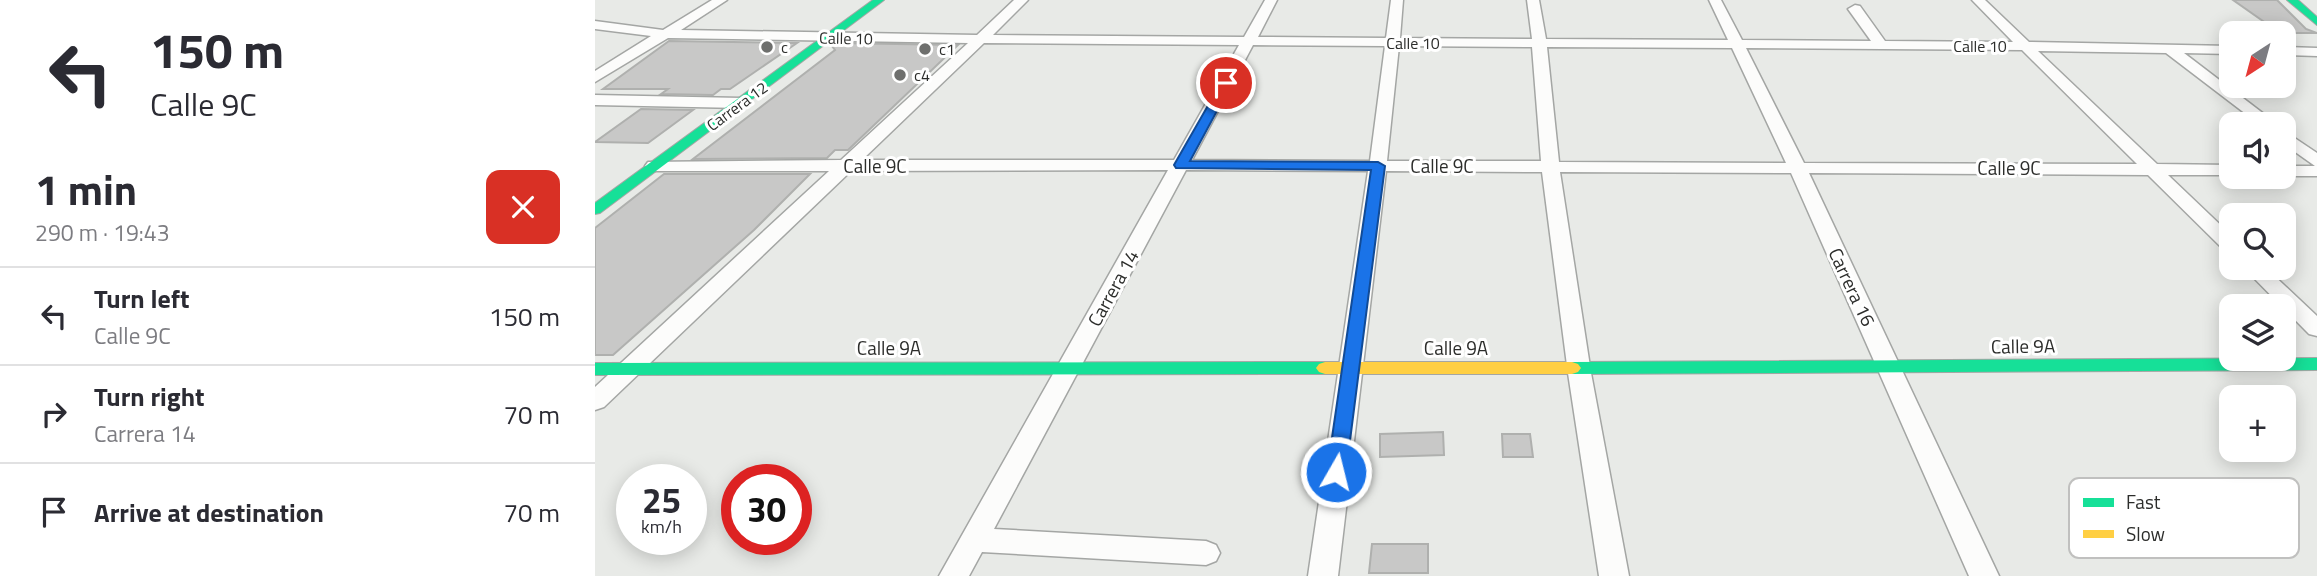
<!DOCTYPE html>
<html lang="en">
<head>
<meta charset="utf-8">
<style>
  body { margin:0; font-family:"Titillium Web",sans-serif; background:#f7f7f7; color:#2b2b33; height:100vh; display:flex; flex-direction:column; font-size:26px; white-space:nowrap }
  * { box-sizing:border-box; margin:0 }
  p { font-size:23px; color:#7c7c81 }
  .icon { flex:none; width:38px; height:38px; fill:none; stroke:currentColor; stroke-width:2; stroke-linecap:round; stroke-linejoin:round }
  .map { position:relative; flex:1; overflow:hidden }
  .side { display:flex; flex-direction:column; background:#fff; width:595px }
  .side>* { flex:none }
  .hud { background:#fff; color:#2b2b33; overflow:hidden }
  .needle { width:46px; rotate:216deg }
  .controls { position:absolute; left:1624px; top:21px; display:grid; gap:14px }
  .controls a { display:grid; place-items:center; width:77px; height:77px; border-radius:14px; background:#fff; box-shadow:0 4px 18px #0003; font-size:35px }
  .speed { position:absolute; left:21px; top:464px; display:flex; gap:14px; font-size:35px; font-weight:700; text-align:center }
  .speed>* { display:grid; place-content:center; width:91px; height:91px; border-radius:50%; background:#fff; box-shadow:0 4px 18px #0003; line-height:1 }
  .speed small { font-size:18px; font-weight:400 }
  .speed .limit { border:10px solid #d22; background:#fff; color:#111 }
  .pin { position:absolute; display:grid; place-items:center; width:60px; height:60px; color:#fff; margin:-30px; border:4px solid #fff; border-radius:50%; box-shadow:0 2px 7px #0007 }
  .me { position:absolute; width:77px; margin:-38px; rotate:8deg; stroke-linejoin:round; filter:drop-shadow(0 0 5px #0008) }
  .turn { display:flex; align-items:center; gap:24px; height:147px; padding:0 35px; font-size:32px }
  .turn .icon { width:91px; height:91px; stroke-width:2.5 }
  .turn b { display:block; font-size:49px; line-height:60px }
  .round { display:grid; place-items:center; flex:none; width:74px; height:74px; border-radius:14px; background:#f7f7f7 }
  .headline { display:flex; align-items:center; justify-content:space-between; height:119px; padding:0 35px }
  h1 { font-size:42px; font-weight:700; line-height:52px }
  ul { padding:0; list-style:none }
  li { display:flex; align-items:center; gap:21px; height:98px; padding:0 35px; border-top:2px solid #e1e1e2 }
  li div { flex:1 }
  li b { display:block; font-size:26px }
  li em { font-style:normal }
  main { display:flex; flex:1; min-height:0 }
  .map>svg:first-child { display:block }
  .building { fill:#c8c8c7; stroke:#afb0ae; stroke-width:2 }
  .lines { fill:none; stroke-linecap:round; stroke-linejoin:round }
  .street-casing { stroke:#a4a6a4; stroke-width:3 }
  .fast-casing { stroke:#a4a6a4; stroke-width:2 }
  .slow-casing { stroke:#a4a6a4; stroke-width:2 }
  .street { fill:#fcfcfb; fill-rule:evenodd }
  .fast { fill:#16e098; fill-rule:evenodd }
  .slow { fill:#ffcf43; fill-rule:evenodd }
  .route { fill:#1a73e8; stroke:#114b97; stroke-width:2 }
  .poi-dot { fill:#6e6f6d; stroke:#fff; stroke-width:2.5 }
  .labels { text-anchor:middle; stroke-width:6; stroke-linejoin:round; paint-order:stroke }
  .far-street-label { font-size:16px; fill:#2c2d2b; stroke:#fff }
  .far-poi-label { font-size:16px; fill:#2c2d2b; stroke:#fff; text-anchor:start }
  .street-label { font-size:19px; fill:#2c2d2b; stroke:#fff }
  .key { fill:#fff; stroke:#c0c0bf; stroke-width:2 }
  .key-label { font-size:19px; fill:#2c2d2b }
</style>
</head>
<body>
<main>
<section class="side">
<div class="hud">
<div class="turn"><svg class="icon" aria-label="left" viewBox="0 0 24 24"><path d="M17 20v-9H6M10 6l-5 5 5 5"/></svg><div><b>150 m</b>Calle 9C</div></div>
</div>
<div class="headline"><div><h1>1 min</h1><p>290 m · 19:43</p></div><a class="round" style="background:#d93025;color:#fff"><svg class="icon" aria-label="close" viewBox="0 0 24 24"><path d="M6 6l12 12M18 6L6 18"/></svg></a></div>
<ul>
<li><svg class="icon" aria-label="left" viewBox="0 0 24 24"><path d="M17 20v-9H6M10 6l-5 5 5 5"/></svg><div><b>Turn left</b><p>Calle 9C</p></div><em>150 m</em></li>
<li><svg class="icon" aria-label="right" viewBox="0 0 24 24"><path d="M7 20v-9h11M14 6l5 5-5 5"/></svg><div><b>Turn right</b><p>Carrera 14</p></div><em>70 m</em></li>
<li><svg class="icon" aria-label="arrive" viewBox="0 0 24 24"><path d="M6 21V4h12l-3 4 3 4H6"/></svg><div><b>Arrive at destination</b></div><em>70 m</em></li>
</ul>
</section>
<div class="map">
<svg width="1722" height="576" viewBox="0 0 1722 576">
  <rect width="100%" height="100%" fill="#e8eae7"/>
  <path class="building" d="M1638,0h44l29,29 11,4h-37z
    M74,41l128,2 -67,46h-9l-8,6 -52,-1 7,-5h-65z
    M240,43l123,2 -110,105h-13l-8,8 -134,1 142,-109 -3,-4z
    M46,109l52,1 -45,33 -53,-1z
    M69,174h146l-56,56 -141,125h-18v-127z
    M848,432l1,23 -64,2v-23z
    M907,434h28l3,23h-30z
    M777,544h56v29h-59z"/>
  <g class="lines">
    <g class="street-casing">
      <path id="street" d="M117,0h15l-46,30 296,5 37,-35h14l-35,35 251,2 21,-37h12l-19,37 128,1 5,-38h12l-3,38 132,1 -5,-39h12l7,39 182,1 -19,-40h12l21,40 129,1 -23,-32 7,-4 5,1 25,35 128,1 -41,-42h13l44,42 202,4v8l-47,-1 93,71h-18l-93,-71 -128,-2 119,113 74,1v10h-63l63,60v17l-7,-2 -76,-75 -339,-2 190,403h-30l-178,-403 -231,-1 31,201 38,203h-30l-31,-203 -26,-201 -156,-1 -48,405h-30l60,-405 -182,-1 -192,359 212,12 10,4 4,8 -4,8 -10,4 -224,-13 -13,24h-30l229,-406 -317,1 -247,236 -9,3v-23l234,-216h-175l-9,-5 3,-4 193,-2 127,-117 -300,-5 -73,44v-11l56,-35 -56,-7v-8l68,9zM389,43l255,2 -65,115h-312zM658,45l132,1 -15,115 -178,-1zM804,46l133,1 9,114h-154zM952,47l185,1 54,115 -227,-1zM1151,48l276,2 115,114 -333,-1z
        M1689,47l33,1v8l-33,-1z
        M0,95l146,3 8,5 -8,5 -146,-3z
        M1689,131l33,22v23h-33v-10h31l-31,-22z
        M1649,268h22l51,48v20l-8,-2z"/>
    </g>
    <g class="fast-casing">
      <path id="fast" d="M278,0h11l-284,213 -5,1v-11z
        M1692,0h11l19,17v8z
        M1722,358v12l-745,4 -6,-2 -3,-4 3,-4 6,-2z
        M730,362l6,2 3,4 -3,4 -6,2 -730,1v-12z"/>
    </g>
    <g class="slow-casing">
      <path id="slow" d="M730,362h247l6,2 3,4 -3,4 -6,2h-247l-6,-2 -3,-4 3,-4z"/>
    </g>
    <use href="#street" class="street"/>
    <use href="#fast" class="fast"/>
    <use href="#slow" class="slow"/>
  </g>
  <path class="route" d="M627,81l10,2 -42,78 188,1 7,4 -39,306 -2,6 -8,2 -7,-2 -2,-6 44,-302 -195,-2 -2,-3z"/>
  <g class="poi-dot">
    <circle cx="172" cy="47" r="7"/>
    <circle cx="330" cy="49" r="7"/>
    <circle cx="305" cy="75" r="7"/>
  </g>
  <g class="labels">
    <g class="far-street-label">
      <text transform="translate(251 38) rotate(1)" y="6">Calle 10</text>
      <text x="818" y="49">Calle 10</text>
      <text x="1385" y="52">Calle 10</text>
      <text transform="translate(142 106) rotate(-36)" y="6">Carrera 12</text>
    </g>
    <g class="far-poi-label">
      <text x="186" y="53">c</text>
      <text x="344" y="55">c1</text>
      <text x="319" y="81">c4</text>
    </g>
    <g class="street-label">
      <text x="280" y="173">Calle 9C</text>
      <text x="847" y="173">Calle 9C</text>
      <text x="1414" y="175">Calle 9C</text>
      <text transform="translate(1257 287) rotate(65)" y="7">Carrera 16</text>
      <text transform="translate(518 288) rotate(-61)" y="7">Carrera 14</text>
      <text transform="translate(1428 346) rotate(-1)" y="7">Calle 9A</text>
      <text x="294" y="355">Calle 9A</text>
      <text x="861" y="355">Calle 9A</text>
    </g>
  </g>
  <rect x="1474" y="478" width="230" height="80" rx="10" class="key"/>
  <rect x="1488" y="498" width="31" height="9" fill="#16e098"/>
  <rect x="1488" y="530" width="31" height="8" fill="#ffcf43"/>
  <g class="key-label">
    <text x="1531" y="509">Fast</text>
    <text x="1531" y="541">Slow</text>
  </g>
</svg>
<div class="controls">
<a><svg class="needle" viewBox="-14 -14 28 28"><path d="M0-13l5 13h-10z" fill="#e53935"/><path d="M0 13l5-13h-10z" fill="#7c7c81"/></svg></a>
<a><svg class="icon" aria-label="sound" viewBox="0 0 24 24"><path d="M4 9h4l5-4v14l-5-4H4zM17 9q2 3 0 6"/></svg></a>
<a><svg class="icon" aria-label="search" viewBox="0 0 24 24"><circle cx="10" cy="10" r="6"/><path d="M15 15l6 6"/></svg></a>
<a><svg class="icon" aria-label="layers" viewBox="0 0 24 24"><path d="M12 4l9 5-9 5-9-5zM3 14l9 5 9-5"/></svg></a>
<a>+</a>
</div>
<div class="speed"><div>25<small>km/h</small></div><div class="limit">30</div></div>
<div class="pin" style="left:631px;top:83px;background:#d93025"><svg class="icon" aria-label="arrive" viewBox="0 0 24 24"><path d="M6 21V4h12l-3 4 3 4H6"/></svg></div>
<svg class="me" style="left:741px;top:472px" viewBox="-20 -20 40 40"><circle r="17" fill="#1a73e8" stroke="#fff" stroke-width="3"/><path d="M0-11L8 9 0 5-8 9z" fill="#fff"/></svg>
</div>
</main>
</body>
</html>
